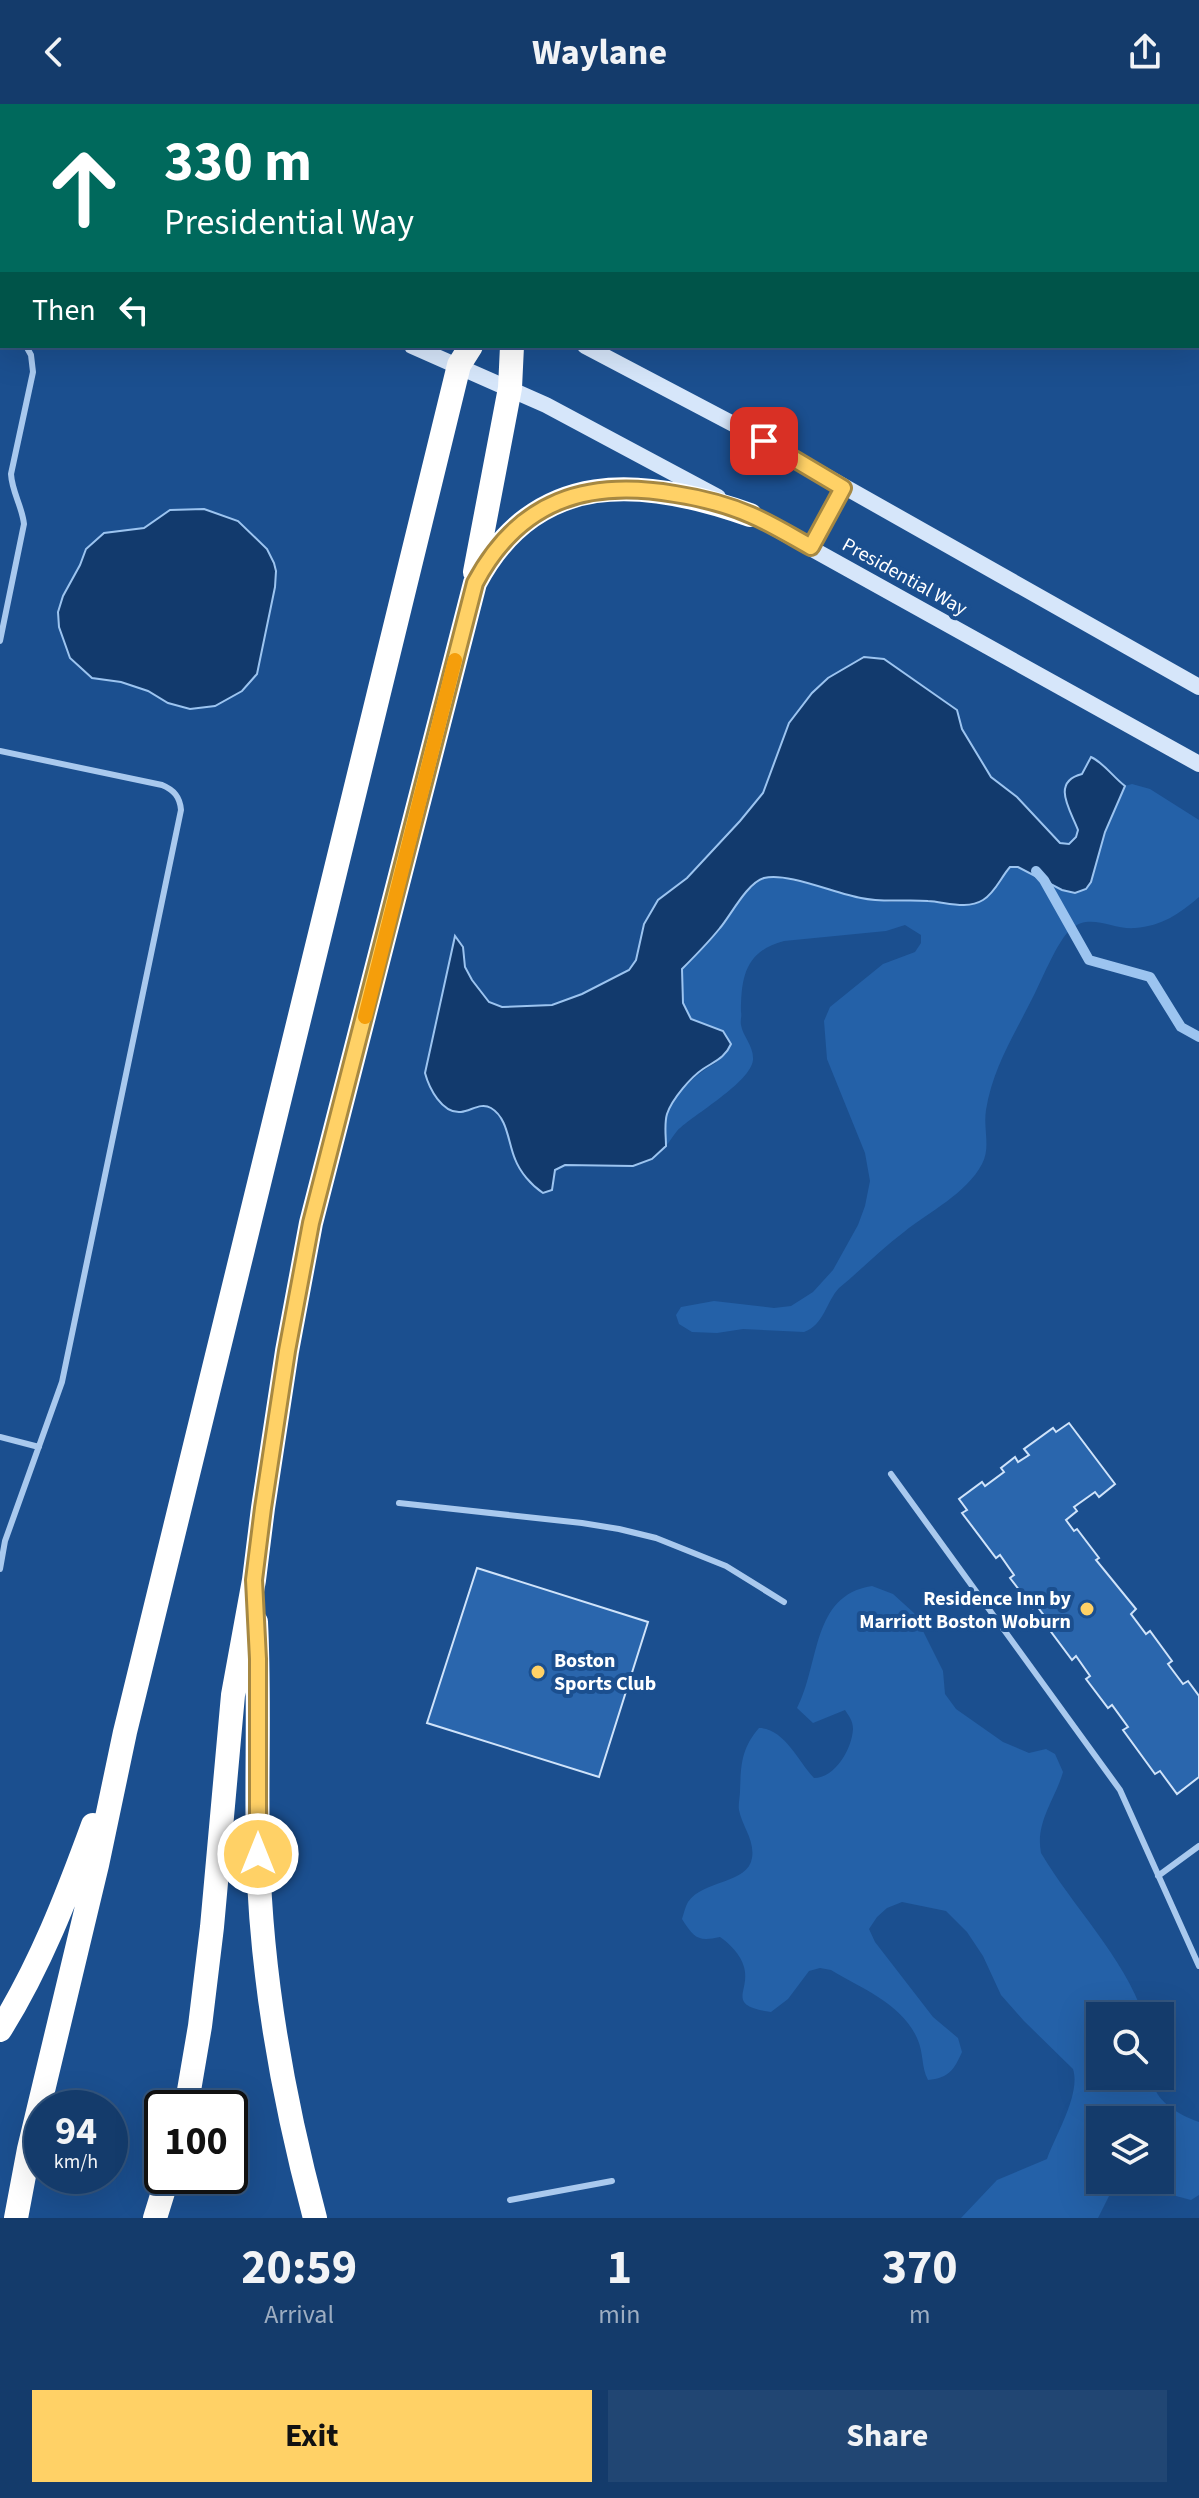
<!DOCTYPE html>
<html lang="en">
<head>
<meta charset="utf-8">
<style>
  body { margin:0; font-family:"Source Sans 3",sans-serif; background:#214673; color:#f1f3f6; height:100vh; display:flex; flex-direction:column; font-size:30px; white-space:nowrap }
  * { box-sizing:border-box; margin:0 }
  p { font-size:26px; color:#9dadc1 }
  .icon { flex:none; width:44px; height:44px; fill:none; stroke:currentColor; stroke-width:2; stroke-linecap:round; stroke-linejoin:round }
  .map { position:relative; height:2114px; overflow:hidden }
  .panel { display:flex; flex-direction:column; background:#143b6b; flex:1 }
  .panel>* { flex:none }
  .hud { position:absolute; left:0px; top:0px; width:1200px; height:244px; box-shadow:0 8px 32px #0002,0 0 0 2px #33557e; background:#00695c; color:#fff; overflow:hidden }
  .buttons { position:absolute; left:1086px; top:1898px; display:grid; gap:16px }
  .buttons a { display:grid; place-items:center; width:88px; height:88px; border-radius:0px; background:#143b6b; box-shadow:0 8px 32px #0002,0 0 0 2px #33557e; font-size:40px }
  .speed { position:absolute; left:24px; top:1986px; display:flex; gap:16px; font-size:40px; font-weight:700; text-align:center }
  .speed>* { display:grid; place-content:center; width:104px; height:104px; border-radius:50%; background:#143b6b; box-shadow:0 8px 32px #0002,0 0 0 2px #33557e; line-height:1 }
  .speed small { font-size:20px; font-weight:400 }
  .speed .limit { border:4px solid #111; border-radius:12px; background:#fff; color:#111 }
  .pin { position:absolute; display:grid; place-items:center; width:68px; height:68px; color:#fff; margin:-34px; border-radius:16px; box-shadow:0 4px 12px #0006 }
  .me { position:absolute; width:88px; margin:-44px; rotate:0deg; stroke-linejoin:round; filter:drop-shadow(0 0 6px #0008) }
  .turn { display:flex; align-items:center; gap:28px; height:168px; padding:0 32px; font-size:36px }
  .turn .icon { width:104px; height:104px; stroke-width:2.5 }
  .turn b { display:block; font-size:56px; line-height:68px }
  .then { display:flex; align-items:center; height:76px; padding:0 32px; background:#0003; gap:16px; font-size:30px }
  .eta { display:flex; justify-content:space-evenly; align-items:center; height:136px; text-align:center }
  .eta b { font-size:48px; font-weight:700; line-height:56px }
  .cta { display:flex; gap:16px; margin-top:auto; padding:16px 32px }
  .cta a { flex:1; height:92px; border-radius:0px; background:#ffd166; color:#111; font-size:32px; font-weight:700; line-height:92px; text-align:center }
  .cta a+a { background:#214673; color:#f1f3f6 }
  header { display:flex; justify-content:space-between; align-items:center; height:104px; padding:0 32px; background:#143b6b; font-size:36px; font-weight:700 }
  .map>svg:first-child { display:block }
  .green { fill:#2461a8 }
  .water { fill:#123a6d; stroke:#9cc4f0; stroke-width:2 }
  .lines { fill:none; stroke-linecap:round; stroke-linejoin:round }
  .stream { stroke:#9cc4f0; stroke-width:10 }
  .building { fill:#2a66ad; stroke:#cfe3fa; stroke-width:2 }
  .lane { stroke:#a9c9ee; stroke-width:6 }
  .street { stroke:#a9c9ee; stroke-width:8 }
  .secondary { stroke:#d6e6fa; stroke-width:16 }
  .highway { stroke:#fff; stroke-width:24 }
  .route-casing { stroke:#a68842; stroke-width:20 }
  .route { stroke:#ffd166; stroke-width:14 }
  .slow { stroke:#f59e0b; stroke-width:14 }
  .poi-dot { fill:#ffd166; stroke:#1b4f8f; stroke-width:3 }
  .labels { text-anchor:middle; stroke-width:8; stroke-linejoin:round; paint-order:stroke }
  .street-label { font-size:20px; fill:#fff; stroke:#1b4f8f }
  .poi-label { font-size:20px; font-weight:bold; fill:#fff; stroke:#1b4f8f; text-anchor:end }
</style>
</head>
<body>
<header><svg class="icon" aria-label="back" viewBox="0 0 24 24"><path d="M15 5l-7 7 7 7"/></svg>Waylane<svg class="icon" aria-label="share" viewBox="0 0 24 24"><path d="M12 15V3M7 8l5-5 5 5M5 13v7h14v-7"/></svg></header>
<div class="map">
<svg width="1199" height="2114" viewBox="0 0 1199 2114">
  <rect width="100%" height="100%" fill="#1b4f8f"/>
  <path class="green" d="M1132,680l18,5 49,31v77c-20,17 -37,29 -64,31 -22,2 -45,-16 -64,1 -13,11 -28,48 -36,64 -19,39 -42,73 -49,117 -3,19 5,37 -4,54 -16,30 -52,47 -78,68 -23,17 -43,38 -65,56 -13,14 -15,37 -35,44l-61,-3 -26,4 -25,-1 -13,-8 -3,-9 5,-8 33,-6 60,7 17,-2 22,-14 20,-22 25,-45 7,-19 5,-25 -5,-28 -38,-94 -3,-38 6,-14 53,-43 32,-12 6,-9v-8l-16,-10 -19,6 -102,10c-38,10 -43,35 -43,71 1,4 -1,9 0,13 2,12 13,21 12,35 -3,23 -59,54 -76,71 -4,5 -7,10 -11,15 0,-10 -2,-23 1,-33 7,-18 32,-42 49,-50l7,-32 -32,-12 -8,-16 -1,-34 39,-42 24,-34 18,-15 14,-1 45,10 36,11 33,4 35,-2 47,5 16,-9 21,-29h8l44,23 29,-8 14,-49 20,-47z
    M872,1482l21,8 21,19 29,58 2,23 11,15 47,33 26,11 17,-4 9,5 8,18c-8,28 -28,50 -22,81 32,54 82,103 103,163h-44v60h51c3,25 26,38 48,46v73l-8,5 -15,-4 -23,-16h7v-60h-60v60h17l-19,38h-137l36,-38 50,-21c9,-25 34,-65 26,-90l-49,-48 -23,-26 -18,-39 -16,-24 -21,-21 -44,-9 -15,6 -10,9 -8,12 6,13 58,75 25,21 4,14c-8,18 -13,26 -34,28 -7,-13 -4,-27 -11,-42 -15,-34 -56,-50 -86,-68l-11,-2 -11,3 -21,28 -17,13c-47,-7 -20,-20 -27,-45 -3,-12 -15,-24 -24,-30 -22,5 -26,1 -38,-18 2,-6 3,-12 6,-17 15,-22 60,-18 64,-44 3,-18 -10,-32 -13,-48 -1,-5 1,-13 1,-19 1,-26 1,-42 19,-63 25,0 39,33 55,50 21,0 38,-29 39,-49 0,-8 -4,-13 -8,-19l-32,13 -16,-15c23,-43 14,-113 75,-122z"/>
  <path class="water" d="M204,405l34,12 29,28 7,14 2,8 -1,16 -18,87 -15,17 -27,15 -25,3 -22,-6 -20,-12 -27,-9 -29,-4 -22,-20 -11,-31 -1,-15 5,-16 17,-31 6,-16 18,-16 40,-5 26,-18z
    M864,553l20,2 73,51 5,19 29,48 26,20 43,46 9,1 7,-7 2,-7c-7,-19 -28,-48 4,-56l9,-17c13,6 22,20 34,29l-20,46 -14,50 -5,7 -11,4 -13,-3 -44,-23h-8c-9,10 -15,26 -27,33 -16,10 -37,2 -55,1 -23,-2 -44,2 -67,-3 -25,-4 -73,-26 -97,-20 -17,5 -33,37 -44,50 -12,15 -25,28 -38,41l1,34 8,16 32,12 8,13c-6,14 -16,17 -28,25 -12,8 -31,30 -36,45 -3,10 -1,22 -1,32l-14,13 -19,7 -68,-1 -10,5 -3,20 -9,3c-12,-8 -23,-21 -28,-34 -7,-16 -7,-41 -24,-51 -10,-6 -20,3 -30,4 -19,2 -32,-24 -36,-39l30,-137 8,11 2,20 7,13 17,22 13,5 50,-2 30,-11 47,-24 7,-10 8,-36 14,-24 29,-22 53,-57 23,-28 26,-70 23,-30 16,-15z"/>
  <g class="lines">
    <path class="stream" d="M1036,767l8,9 45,80 61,17 31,50 18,10"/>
  </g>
  <path class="building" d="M342,0h139l-1,2h-132z
    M672,0h190l-1,2h-190z
    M1069,1319l46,61 -16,13 -4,-5 -21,15 3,4 -11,9 8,11 3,-2 22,29 -3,2 40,49 -5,5 15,20 4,-3 22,30 -4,3 15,20 5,-3 11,15v81l-22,17 -17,-23 -5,3 -32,-44 5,-3 -16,-22 -4,3 -22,-29 4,-3 -14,-20 -4,4 -23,-31 3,-3 -16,-21 -3,3 -23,-30 4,-3 -14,-20 -4,3 -34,-45 5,-3 -8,-11 23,-17 3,4 19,-14 -3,-4 14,-11 3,5 11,-7 -5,-6 29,-21 3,4z
    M477,1464l171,54 -49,155 -172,-54z"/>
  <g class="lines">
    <path class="lane" d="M248,0l6,2
      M0,231h2
      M0,537l24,-117c-2,-18 -12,-32 -13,-50l22,-102 -2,-17 -5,-9
      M0,647l162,34c12,5 18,12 19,25l-119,572 -57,159 -5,28
      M0,1333l39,10
      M891,1370l229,316 79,176
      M399,1399l183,20 37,6 37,9 70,28 58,36
      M1158,1772l41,-30
      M510,2096l102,-19"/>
    <path class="street" d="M811,443l32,-59"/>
    <path class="secondary" d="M578,2l1,-2
      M0,20l2,1
      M0,99h2
      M412,242l134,59 172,92
      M585,242l152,80 462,261
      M742,406l457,254"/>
    <path class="highway" d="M475,468l35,-184 2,-42
      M256,1518c4,77 0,154 2,231 3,123 25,246 57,365
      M0,1926c40,-64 67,-134 93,-205
      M186,2004l14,-82 12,-99 21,-232 21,-115 9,-72 24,-157 24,-128 164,-640c61,-116 168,-106 275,-68
      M16,2114l13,-69 68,-284 28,-133 334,-1367 12,-19
      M155,2114l13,-42"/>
  </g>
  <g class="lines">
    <g class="route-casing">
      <path id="route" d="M258,1750v-195l-4,-79 9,-72 24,-157 24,-128 164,-640c44,-83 112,-104 200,-89 26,4 53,11 76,21 21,9 40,21 60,32l32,-59 -79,-47"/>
    </g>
    <use href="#route" class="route"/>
    <path class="slow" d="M365,913l90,-357"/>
  </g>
  <g class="poi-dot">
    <circle cx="1087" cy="1505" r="8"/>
    <circle cx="538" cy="1568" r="8"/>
  </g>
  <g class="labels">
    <g class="street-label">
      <text transform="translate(905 472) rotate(29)" y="7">Presidential Way</text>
    </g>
    <g class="poi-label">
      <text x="1071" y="1501">Residence Inn by<tspan x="1071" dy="23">Marriott Boston Woburn</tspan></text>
      <text x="554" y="1563" text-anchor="start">Boston<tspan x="554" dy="23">Sports Club</tspan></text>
    </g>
  </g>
</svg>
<div class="buttons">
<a><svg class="icon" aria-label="search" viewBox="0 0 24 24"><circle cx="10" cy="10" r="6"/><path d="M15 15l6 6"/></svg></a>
<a><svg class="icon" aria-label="layers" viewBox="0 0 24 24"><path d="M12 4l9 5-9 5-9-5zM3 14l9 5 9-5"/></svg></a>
</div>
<div class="speed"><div>94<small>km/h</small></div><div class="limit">100</div></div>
<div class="pin" style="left:764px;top:337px;background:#d93025"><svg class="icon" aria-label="arrive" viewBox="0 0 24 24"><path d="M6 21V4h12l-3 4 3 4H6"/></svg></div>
<svg class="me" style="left:258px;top:1750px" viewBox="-20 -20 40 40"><circle r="17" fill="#ffd166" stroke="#fff" stroke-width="3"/><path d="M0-11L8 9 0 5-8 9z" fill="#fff"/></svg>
<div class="hud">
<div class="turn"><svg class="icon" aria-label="ahead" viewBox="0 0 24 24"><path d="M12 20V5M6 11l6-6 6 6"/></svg><div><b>330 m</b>Presidential Way</div></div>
<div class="then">Then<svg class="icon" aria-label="left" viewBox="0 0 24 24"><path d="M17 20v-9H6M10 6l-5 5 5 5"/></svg></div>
</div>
</div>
<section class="panel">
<div class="eta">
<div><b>20:59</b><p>Arrival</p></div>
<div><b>1</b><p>min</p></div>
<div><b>370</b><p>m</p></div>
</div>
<div class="cta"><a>Exit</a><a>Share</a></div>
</section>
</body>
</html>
